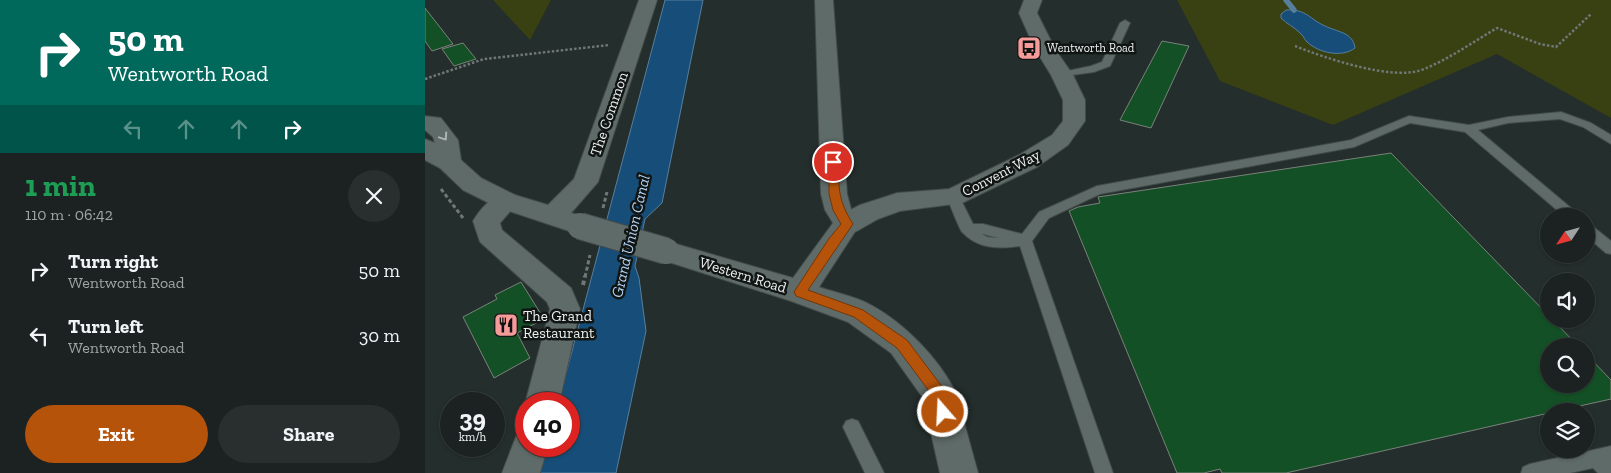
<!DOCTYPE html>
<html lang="en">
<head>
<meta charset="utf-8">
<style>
  body { margin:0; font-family:"Zilla Slab",serif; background:#282f2e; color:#f1f3f6; height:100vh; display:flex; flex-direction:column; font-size:19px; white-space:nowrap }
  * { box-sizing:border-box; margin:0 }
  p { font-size:16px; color:#a0a4a5 }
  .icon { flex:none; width:28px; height:28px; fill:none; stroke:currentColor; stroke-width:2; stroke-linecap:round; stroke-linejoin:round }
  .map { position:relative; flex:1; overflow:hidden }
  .panel { display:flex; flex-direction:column; background:#1b2221; width:425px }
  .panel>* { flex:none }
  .guide { background:#00695c; color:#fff; overflow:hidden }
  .needle { width:32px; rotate:234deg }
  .tools { position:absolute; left:1115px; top:208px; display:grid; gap:10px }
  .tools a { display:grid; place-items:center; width:55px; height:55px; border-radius:50%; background:#1b2221; box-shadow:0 1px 4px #0004,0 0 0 1px #393f3f; font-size:25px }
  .speed { position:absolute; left:15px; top:392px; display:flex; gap:10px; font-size:25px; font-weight:700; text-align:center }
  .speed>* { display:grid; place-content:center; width:65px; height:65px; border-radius:50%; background:#1b2221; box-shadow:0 1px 4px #0004,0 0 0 1px #393f3f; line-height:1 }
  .speed small { font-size:12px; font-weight:400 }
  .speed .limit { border:8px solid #d22; background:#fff; color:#111 }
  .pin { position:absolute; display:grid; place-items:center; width:42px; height:42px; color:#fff; margin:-21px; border:2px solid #fff; border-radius:50%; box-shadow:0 1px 5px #0007 }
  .me { position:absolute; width:55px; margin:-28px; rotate:341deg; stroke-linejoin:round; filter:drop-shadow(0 0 4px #0008) }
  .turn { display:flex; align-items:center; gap:18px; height:105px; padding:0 25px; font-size:22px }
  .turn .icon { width:65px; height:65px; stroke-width:2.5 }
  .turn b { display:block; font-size:35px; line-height:42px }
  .lanes { display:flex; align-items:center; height:48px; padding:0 25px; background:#0003; justify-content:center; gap:25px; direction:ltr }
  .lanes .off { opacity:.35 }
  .round { display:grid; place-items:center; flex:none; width:52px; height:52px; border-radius:26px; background:#282f2e }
  .headline { display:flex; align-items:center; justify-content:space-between; height:85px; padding:0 25px }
  h1 { font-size:30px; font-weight:700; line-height:38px; color:#1e9e55 }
  .button { display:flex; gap:10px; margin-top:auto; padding:10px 25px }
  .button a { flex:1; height:58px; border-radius:30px; background:#b45309; color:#fff; font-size:20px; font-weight:700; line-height:58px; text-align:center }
  .button a+a { background:#282f2e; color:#f1f3f6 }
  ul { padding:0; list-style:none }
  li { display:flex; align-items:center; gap:15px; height:65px; padding:0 25px }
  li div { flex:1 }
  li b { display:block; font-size:19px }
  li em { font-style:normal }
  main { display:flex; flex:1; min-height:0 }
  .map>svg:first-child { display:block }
  .green { fill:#394011 }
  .water { fill:#174e79; stroke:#577f9d }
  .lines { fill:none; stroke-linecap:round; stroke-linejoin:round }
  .stream { stroke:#577f9d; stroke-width:5.5 }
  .building { fill:#145026; stroke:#7a827b }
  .service-casing { stroke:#424b49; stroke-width:2 }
  .minor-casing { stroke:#424b49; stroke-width:2 }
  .tertiary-casing { stroke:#424b49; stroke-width:2 }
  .path-far2 { stroke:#6f7876; stroke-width:2.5; stroke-dasharray:2.5 2; stroke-linecap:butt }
  .path-far1 { stroke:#6f7876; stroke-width:3; stroke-dasharray:4 2.5; stroke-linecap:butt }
  .path { stroke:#6f7876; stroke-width:4; stroke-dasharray:4.5 3; stroke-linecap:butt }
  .service { fill:#5f6b68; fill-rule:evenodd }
  .minor { fill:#5f6b68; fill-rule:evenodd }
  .tertiary { fill:#5f6b68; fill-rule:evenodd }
  .tertiary-bridge-casing { stroke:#424b49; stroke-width:28; stroke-linecap:butt }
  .tertiary-bridge { stroke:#5f6b68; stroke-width:26 }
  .oneway { stroke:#acb5b3 }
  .route { fill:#b45309; stroke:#753606 }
  .labels { text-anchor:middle; stroke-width:5; stroke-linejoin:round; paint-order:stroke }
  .far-poi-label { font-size:12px; fill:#ebf2f0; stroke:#111514; text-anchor:start }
  .street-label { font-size:15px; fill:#ebf2f0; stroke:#111514 }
  .poi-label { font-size:15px; fill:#ebf2f0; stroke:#111514; text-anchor:start }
  .water-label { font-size:16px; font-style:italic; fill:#b1d3f4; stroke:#111514 }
</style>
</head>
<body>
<main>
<section class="panel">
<div class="guide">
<div class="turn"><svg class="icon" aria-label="right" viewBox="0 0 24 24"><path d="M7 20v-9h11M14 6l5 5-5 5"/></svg><div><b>50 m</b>Wentworth Road</div></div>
<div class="lanes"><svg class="icon off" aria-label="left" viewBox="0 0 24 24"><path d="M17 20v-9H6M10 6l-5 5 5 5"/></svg><svg class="icon off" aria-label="ahead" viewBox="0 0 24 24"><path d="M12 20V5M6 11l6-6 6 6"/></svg><svg class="icon off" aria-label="ahead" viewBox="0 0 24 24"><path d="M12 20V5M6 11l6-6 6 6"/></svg><svg class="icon" aria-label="right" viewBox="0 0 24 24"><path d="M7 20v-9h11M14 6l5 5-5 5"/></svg></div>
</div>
<div class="headline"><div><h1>1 min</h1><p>110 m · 06:42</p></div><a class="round"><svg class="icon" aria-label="close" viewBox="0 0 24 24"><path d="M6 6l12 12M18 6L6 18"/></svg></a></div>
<ul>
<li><svg class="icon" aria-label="right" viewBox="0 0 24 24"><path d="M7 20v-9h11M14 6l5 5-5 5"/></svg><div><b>Turn right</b><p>Wentworth Road</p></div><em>50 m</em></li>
<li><svg class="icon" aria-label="left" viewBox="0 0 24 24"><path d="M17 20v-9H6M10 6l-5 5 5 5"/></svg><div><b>Turn left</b><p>Wentworth Road</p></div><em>30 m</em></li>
</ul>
<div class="button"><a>Exit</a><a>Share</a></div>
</section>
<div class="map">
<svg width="1186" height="473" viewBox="0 0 1186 473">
  <rect width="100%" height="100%" fill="#242e2c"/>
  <path class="green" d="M68,0h58l-21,40z
    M752,0h434v118l-114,-64 -164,71 -113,-44z"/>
  <path class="water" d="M240,0h38l-41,203 -17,16 -10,47 4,12 7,53 -30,142h-77l8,-27h22v-42h-11z
    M861,10c21,-1 23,9 39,16 12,6 28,6 30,22 -13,10 -36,5 -48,-6 -3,-3 -4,-7 -7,-9 -6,-6 -13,-9 -19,-15v-4z"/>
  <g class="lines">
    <path class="stream" d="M861,0l8,10"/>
  </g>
  <path class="building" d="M0,8l28,36 -21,7 -7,-10z
    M737,41l27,5 -38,82 -31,-8z
    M38,43l13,16 -22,7 -12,-17z
    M966,153l158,163v3h3l26,27h-29v38h37v-30l25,26v19l-54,12h-8v2l-263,60h-64l-2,-4 -16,4h-27l-108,-262 9,-4 22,-4 -2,-6z
    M96,282l23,37 -27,14 13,25 -36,20 -31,-61 34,-18 -2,-4z"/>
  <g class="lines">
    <g class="service-casing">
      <path id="service" d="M700,20l5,3 -20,43 -16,6 -36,5 -1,-2 1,-2 33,-7 11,-4 18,-39z
        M1136,112l30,11 20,12v9l-28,-17 -23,-8 -52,4 -30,7 99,83 2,3h-15l-99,-84 -55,-9 -56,24 -254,47 -51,24 -17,23 81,232h-18l-75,-227c-22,3 -42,3 -58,-14 -2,-2 -13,-29 -15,-35l1,-3h10l15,30h10l39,10 17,-22 58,-26 254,-46 58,-24 60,9 39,-8zM557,234h1l15,4 -11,-1z
        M1161,223l5,2 20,16v13l-5,-1 -20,-17z
        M427,419l6,2 26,52h-19l-22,-46 3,-6z
        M1186,446v27h-13l-5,-5 -23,5h-49l2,-6 7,-3z"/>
    </g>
    <g class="minor-casing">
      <path id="minor" d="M599,0h18l-5,13 18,36 18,26 12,25v21l-17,24 -31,22 -75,36 -62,8 -22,8 -21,12 -10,3 -10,-3 -3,-7 3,-7 23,-12 28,-9 9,-3 52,-4 70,-34 33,-20 11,-14v-21l-12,-25 -16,-26 -16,-36z
        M81,192l9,3 4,6 -19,22 2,7 69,58 9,21 -21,95h-33v3l-1,-3 25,-95 -3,-7 -67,-60 -7,-21c7,-12 19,-25 33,-29z
        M101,431v15h22l-8,27h-38l15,-39z"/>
    </g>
    <g class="tertiary-casing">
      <path id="tertiary" d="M214,0h18l-59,182 -27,31 8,2 3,7 -3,7 -10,2 -72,-24 -34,-17 -23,-22 -15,-8v-21l10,4 -2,-6 -8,-7v-14l16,2 17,22 3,20 20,18 34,17 33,10 26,-26z
        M390,0h18l14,194 4,15 9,15 -41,63c17,6 36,9 52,18 33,18 68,53 85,88l22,80h-38l-17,-75 -32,-45 -43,-31 -57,-21 -135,-43 -4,-7 4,-7 10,-3 127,37 40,-55 -8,-13 -4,-16z"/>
    </g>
    <path class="path-far2" d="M870,46c30,12 99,36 129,23 25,-10 49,-27 73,-41l43,16 16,3 35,-33
      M0,79l59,-20 125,-14"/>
    <path class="path-far1" d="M16,189l22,29
      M178,208l4,-16
      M160,277l5,-22"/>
    <path class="path" d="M158,285l2,-9"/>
    <use href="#service" class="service"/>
    <use href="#minor" class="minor"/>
    <use href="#tertiary" class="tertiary"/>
    <g class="tertiary-bridge-casing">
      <path id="tertiary-bridge" d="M155,226l86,25"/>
    </g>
    <use href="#tertiary-bridge" class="tertiary-bridge"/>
  </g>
  <defs><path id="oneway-chevron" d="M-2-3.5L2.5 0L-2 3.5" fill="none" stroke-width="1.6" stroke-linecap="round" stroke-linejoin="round" transform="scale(1.25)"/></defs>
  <use class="oneway" href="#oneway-chevron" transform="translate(19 137) rotate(56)"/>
  <path class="route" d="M404,159h7l2,3c1,28 0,38 15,62l-45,66 55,20 44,30 36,48 8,24 -2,5 -6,2 -5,-2 -6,-22 -35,-47 -43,-31 -58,-21 -2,-4 34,-52 13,-16 -8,-14 -4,-16z"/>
  <defs>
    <g id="bus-square" transform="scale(1.25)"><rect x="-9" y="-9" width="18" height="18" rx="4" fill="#f59b9a" stroke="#111514"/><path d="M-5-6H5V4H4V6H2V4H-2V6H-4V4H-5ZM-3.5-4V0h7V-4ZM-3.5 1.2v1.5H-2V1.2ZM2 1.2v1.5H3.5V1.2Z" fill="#111"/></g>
    <g id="restaurant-square" transform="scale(1.25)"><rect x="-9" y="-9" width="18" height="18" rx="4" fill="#f59b9a" stroke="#111514"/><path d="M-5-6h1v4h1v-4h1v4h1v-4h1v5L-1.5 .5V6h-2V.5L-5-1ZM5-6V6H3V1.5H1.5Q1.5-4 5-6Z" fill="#111"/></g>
  </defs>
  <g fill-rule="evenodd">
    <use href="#bus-square" x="604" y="48"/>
    <use href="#restaurant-square" x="81" y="325"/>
  </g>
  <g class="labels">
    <g class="far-poi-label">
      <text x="622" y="52">Wentworth Road</text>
    </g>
    <g class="street-label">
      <text transform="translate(184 114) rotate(-71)" y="5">The Common</text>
      <text transform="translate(576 173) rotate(-27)" y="5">Convent Way</text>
      <text transform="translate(318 275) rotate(17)" y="5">Western Road</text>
    </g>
    <g class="poi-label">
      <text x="98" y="321">The Grand<tspan x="98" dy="17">Restaurant</tspan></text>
    </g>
    <g class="water-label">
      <text transform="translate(205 236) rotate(-77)" y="6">Grand Union Canal</text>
    </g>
  </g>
</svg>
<div class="tools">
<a><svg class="needle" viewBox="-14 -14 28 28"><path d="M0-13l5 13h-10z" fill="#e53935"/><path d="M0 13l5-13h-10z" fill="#a0a4a5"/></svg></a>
<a><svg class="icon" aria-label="sound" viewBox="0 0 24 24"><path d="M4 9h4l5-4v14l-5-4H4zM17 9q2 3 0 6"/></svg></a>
<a><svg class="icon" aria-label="search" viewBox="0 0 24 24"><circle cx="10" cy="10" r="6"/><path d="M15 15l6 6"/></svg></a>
<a><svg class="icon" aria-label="layers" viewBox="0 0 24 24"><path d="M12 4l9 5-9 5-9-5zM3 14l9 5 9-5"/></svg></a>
</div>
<div class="speed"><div>39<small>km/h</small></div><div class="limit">40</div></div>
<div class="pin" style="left:408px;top:162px;background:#d93025"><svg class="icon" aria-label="arrive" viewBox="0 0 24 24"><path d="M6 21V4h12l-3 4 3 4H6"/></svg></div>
<svg class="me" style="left:518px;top:412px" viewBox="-20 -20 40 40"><circle r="17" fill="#b45309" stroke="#fff" stroke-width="3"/><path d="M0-11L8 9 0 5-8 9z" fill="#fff"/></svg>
</div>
</main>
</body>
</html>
